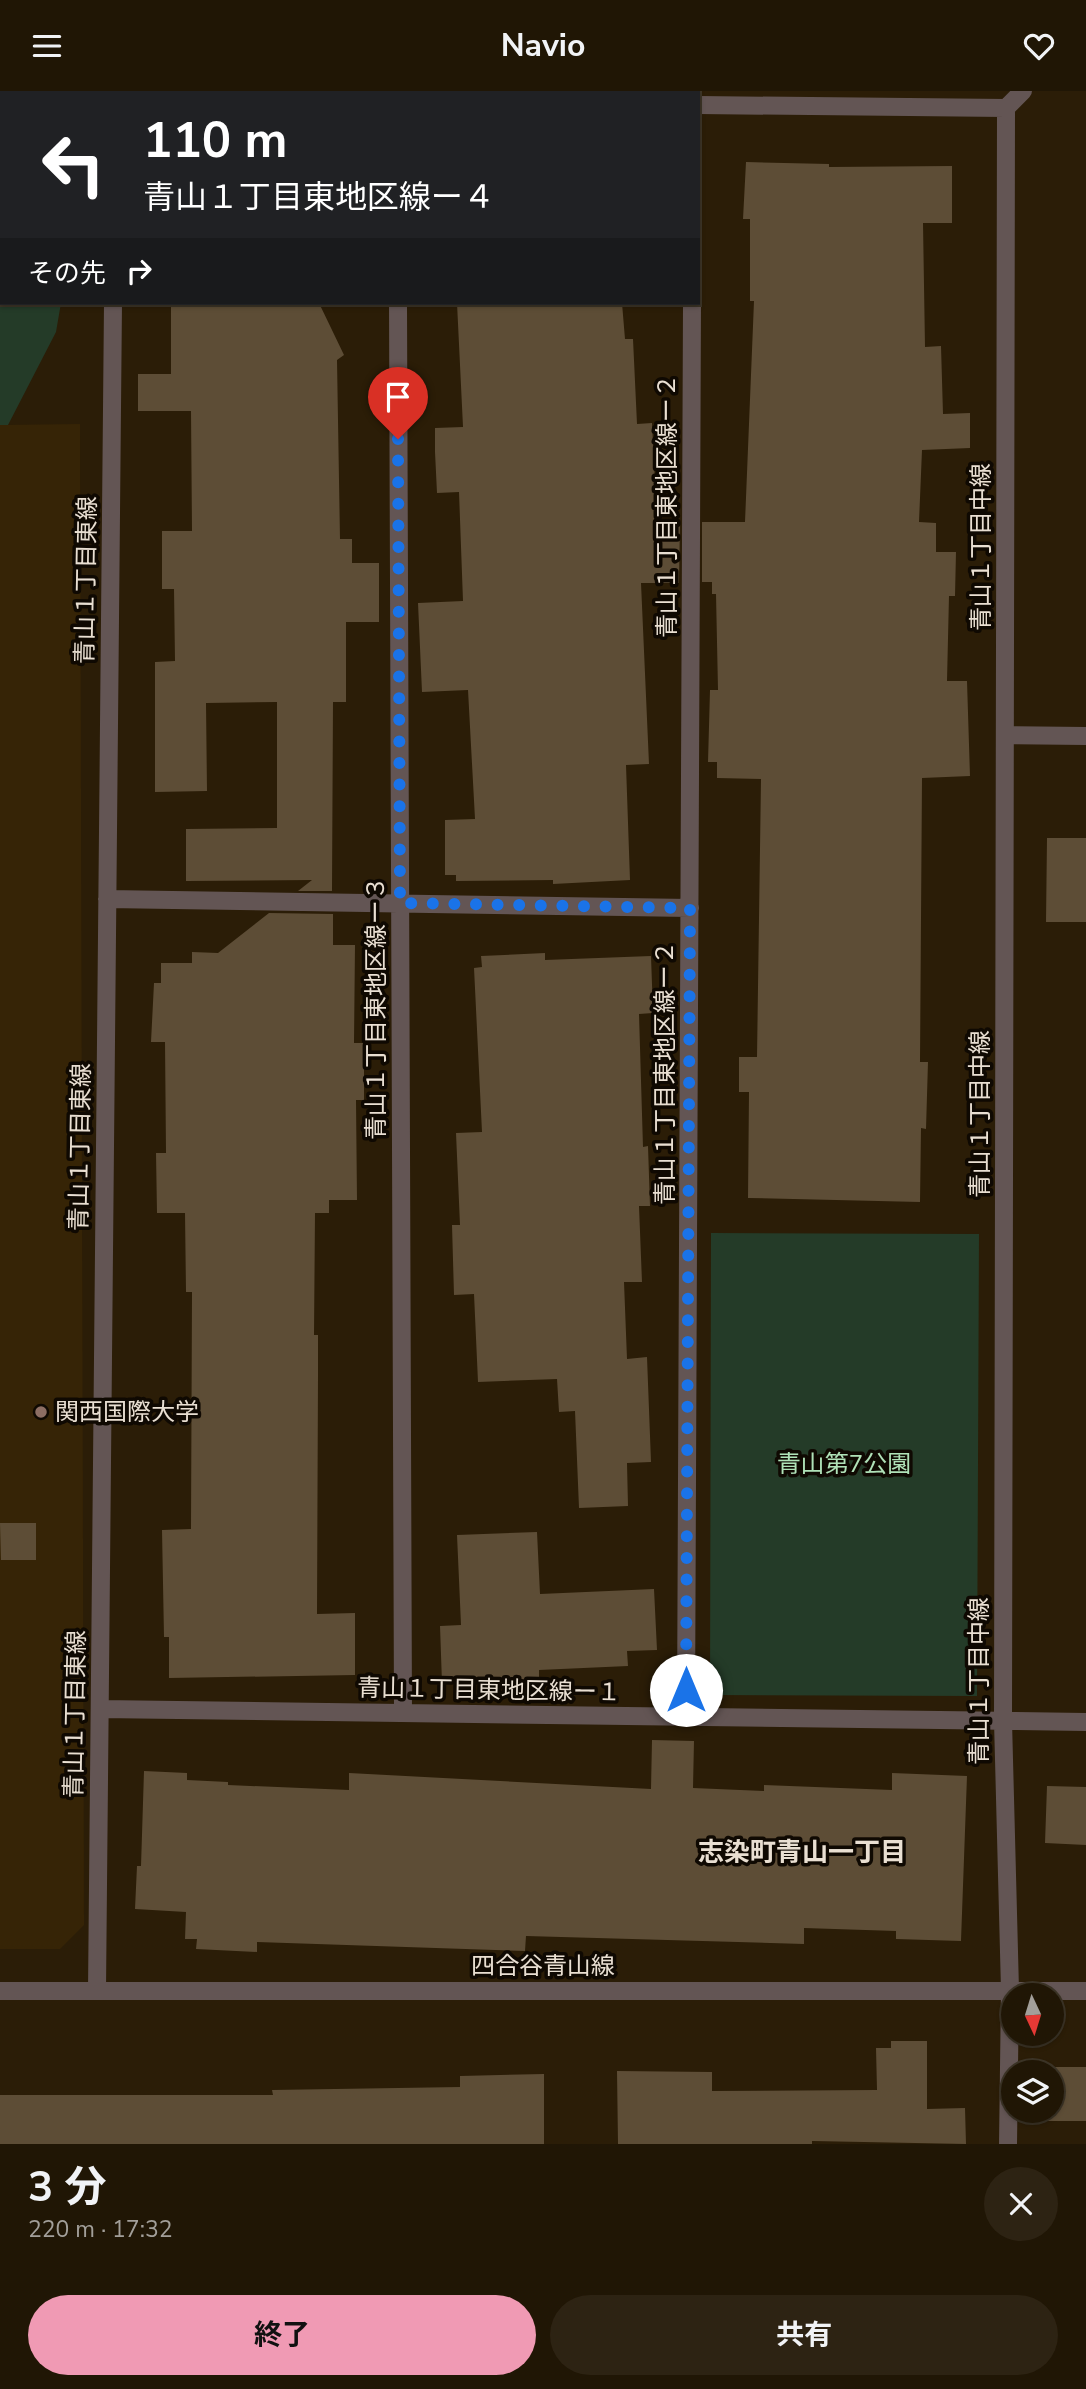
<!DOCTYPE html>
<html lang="ja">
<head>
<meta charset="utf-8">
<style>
  body { margin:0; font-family:"Nunito Sans","Noto Sans JP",sans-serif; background:#2d2313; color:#f1f3f6; height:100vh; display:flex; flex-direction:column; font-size:26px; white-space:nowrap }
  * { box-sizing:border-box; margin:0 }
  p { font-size:23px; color:#a29f9a }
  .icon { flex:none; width:38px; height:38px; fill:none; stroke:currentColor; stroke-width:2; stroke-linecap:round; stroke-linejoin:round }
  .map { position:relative; height:2053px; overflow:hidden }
  .panel { display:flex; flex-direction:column; background:#201605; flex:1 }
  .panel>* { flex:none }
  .top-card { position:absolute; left:0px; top:0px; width:700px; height:214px; box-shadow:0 2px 5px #0004,0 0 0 2px #3d3527; background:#202124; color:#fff; overflow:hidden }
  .needle { width:46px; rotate:176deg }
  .controls { position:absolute; left:1001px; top:1892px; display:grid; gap:14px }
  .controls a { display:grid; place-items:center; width:63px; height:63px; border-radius:50%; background:#201605; box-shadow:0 2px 5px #0004,0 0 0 2px #3d3527; font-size:35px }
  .pin { position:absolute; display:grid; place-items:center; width:60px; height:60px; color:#fff; margin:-72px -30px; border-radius:50% 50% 50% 0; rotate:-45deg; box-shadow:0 0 7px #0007 }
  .pin .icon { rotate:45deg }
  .me { position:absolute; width:77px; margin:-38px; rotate:0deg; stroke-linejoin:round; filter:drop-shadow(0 0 5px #0008) }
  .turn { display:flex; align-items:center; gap:24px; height:147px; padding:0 28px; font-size:32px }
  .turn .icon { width:91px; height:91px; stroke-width:2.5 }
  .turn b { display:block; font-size:49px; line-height:60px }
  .then { display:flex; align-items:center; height:66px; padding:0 28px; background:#0003; gap:14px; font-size:26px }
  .round { display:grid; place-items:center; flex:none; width:74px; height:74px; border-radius:37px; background:#2d2313 }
  .headline { display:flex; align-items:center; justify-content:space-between; height:119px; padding:0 28px }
  h1 { font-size:42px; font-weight:700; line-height:52px }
  .action { display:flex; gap:14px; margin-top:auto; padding:14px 28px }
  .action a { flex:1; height:80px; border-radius:42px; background:#f09ab4; color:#111; font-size:28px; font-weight:700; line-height:80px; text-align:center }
  .action a+a { background:#2d2313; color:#f1f3f6 }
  header { display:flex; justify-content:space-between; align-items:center; height:91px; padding:0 28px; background:#201605; font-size:32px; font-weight:700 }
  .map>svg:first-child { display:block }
  .built { fill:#362406 }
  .green { fill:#243b28 }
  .building { fill:#5d4d36 }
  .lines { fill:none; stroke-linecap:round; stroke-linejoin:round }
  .minor { stroke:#635554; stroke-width:18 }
  .route { stroke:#1a73e8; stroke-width:12; stroke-dasharray:0 21.6 }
  .education-dot { fill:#8d6e63; stroke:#0f0902; stroke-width:2.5 }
  .labels { text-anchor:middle; stroke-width:7; stroke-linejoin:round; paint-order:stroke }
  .street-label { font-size:24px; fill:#e9dfd2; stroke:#0f0902 }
  .poi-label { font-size:24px; fill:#e9dfd2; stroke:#0f0902; text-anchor:start }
  .park-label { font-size:24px; fill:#b0e2b8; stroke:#0f0902 }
  .neighbourhood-label { font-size:26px; font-weight:bold; fill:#e9dfd2; stroke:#0f0902 }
</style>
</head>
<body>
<header><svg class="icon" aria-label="menu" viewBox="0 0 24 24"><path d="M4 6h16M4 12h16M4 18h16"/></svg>Navio<svg class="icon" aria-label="heart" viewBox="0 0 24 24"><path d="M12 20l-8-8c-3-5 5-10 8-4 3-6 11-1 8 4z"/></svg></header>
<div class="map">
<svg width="1086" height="2053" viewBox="0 0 1086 2053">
  <rect width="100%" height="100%" fill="#2b1d07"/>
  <path class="built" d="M80,333l4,1501 -24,24h-60v-1524z"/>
  <path class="green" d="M0,0h169l-167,2v210h59l-5,29 -48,93h-8z
    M711,1142l268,1 -2,462 -267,-1z"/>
  <path class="building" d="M746,71l83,2v3l123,-1v57h-29l2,124 16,-1 2,68 27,-1v35l-48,2 -3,72 17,1v29h20l-1,44h-6l-2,85h20l3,95 -48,2 -2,284h8l-2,67 -5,-1 -1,74 -172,-4 1,-106h-10v-35h18l4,-278 -44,-1v-16h-9l2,-72h8l-2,-96h-4v-12h-10v-60h43l9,-221h-4v-82h-7z
    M171,212h148l25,52 -7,5 3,179h12v24h27v59h-33v80h-13l-1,189h-34l14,-11 -126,1v-52l91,-1v-126l-71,1 1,88 -52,1v-130l20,-1 -1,-72h-12v-58h30l-1,-120h-53v-37h33z
    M457,212h165l3,36h8l4,85 15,-1 5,99h23l-1,61h-38l8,181 -23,1 4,115 -77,4v-4l-97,1v-6h-11v-55l30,-1 -7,-129 -46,2 -4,-89 45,-2 -4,-109 -22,1 -2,-41v-24l28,-1z
    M1047,747h39v84h-40z
    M269,822l64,1v31h22l-1,98h10v57h-8l1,100h-28v13h-14l-1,122h4v41l-1,238 38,-1v62l-186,3v-41h-5l-2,-107 29,-1 1,-237h-6l-1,-79h-28l-1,-60h10l-1,-111h-14l3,-59h7v-20h31v-11l26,1z
    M545,862v7l106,-4 2,57 -14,1 4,133 5,-1 2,60h-11l3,76h-18l3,77 20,-2 4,105 -24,1 1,43 -49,2 -4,-97 -16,1 -2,-33 -79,3 -4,-88 -20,1 -2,-70h8l-4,-92 26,-1 -8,-164 8,-1 -1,-11z
    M0,1432h36v37h-35z
    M537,1441l3,62 114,-5 3,61 -30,1 1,15 -89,4v9l-97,4 -2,-57 21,-1 -4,-90z
    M652,1649l42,1 -1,47 71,3v-6l128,5v-17l75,3 -6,165 -65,-2v-8l-92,-3v16l-278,-8 -1,15 -268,-9v10l-61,-3 1,-10h-12l1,-27 -51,-3 2,-43h4l3,-95 43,2v7l41,2v3l121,5v-17l302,16z
    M1047,1695l39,1v58l-41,-2z
    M891,1950h36v68l38,-1 1,36 -154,-3v3h-194l-1,-73 95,1v19l165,-1 -1,-42h15z
    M1042,1976h44v54h-44v-10h10v-39h-10z
    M544,1983v70h-544v-49h273l-1,-5 188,-3v-11z"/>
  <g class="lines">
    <path class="minor" d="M698,14l308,3
      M398,212l5,1410
      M1005,644l81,1
      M107,808l583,9
      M100,1618l986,13
      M686,1626l6,-1414
      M0,1900h1086
      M97,1900l16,-1688
      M1008,2053l2,-154 -7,-269 3,-1613 17,-17"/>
  </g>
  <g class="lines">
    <path class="route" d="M398,348l2,464 290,5 -4,782"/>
  </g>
  <circle class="education-dot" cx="41" cy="1321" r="7"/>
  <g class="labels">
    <g class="street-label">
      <text transform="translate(667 415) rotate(-90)" y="8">青山１丁目東地区線ー２</text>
      <text transform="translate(981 456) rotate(-90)" y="8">青山１丁目中線</text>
      <text transform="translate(86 489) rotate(-89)" y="8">青山１丁目東線</text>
      <text transform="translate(376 917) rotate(-90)" y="8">青山１丁目東地区線ー３</text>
      <text transform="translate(665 982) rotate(-90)" y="8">青山１丁目東地区線ー２</text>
      <text transform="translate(980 1023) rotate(-90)" y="8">青山１丁目中線</text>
      <text transform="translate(80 1056) rotate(-89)" y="8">青山１丁目東線</text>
      <text transform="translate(979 1590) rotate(-90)" y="8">青山１丁目中線</text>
      <text transform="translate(489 1599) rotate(1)" y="8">青山１丁目東地区線ー１</text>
      <text transform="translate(75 1623) rotate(-89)" y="8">青山１丁目東線</text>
      <text x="543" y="1883">四合谷青山線</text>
    </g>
    <g class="poi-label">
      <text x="55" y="1329">関西国際大学</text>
    </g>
    <g class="park-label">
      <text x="844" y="1381">青山第7公園</text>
    </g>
    <g class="neighbourhood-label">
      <text x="802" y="1770">志染町青山一丁目</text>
    </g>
  </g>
</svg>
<div class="controls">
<a><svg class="needle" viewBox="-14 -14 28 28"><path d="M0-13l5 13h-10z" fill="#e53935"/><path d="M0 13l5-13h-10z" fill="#a29f9a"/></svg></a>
<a><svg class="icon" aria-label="layers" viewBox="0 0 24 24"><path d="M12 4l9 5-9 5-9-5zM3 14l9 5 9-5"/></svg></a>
</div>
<div class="pin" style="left:398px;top:348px;background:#d93025"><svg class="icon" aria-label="arrive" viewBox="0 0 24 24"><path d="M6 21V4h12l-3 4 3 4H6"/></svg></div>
<svg class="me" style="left:686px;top:1599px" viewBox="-20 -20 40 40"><circle r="19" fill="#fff"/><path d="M0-13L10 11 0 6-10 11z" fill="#1a73e8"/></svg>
<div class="top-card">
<div class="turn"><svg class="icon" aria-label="left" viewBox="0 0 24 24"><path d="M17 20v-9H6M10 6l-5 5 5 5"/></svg><div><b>110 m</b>青山１丁目東地区線ー４</div></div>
<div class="then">その先<svg class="icon" aria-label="right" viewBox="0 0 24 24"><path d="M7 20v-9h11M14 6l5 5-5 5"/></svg></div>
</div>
</div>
<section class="panel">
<div class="headline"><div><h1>3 分</h1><p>220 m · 17:32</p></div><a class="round"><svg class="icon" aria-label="close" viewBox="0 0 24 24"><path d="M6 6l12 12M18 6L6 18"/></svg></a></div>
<div class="action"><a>終了</a><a>共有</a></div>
</section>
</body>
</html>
